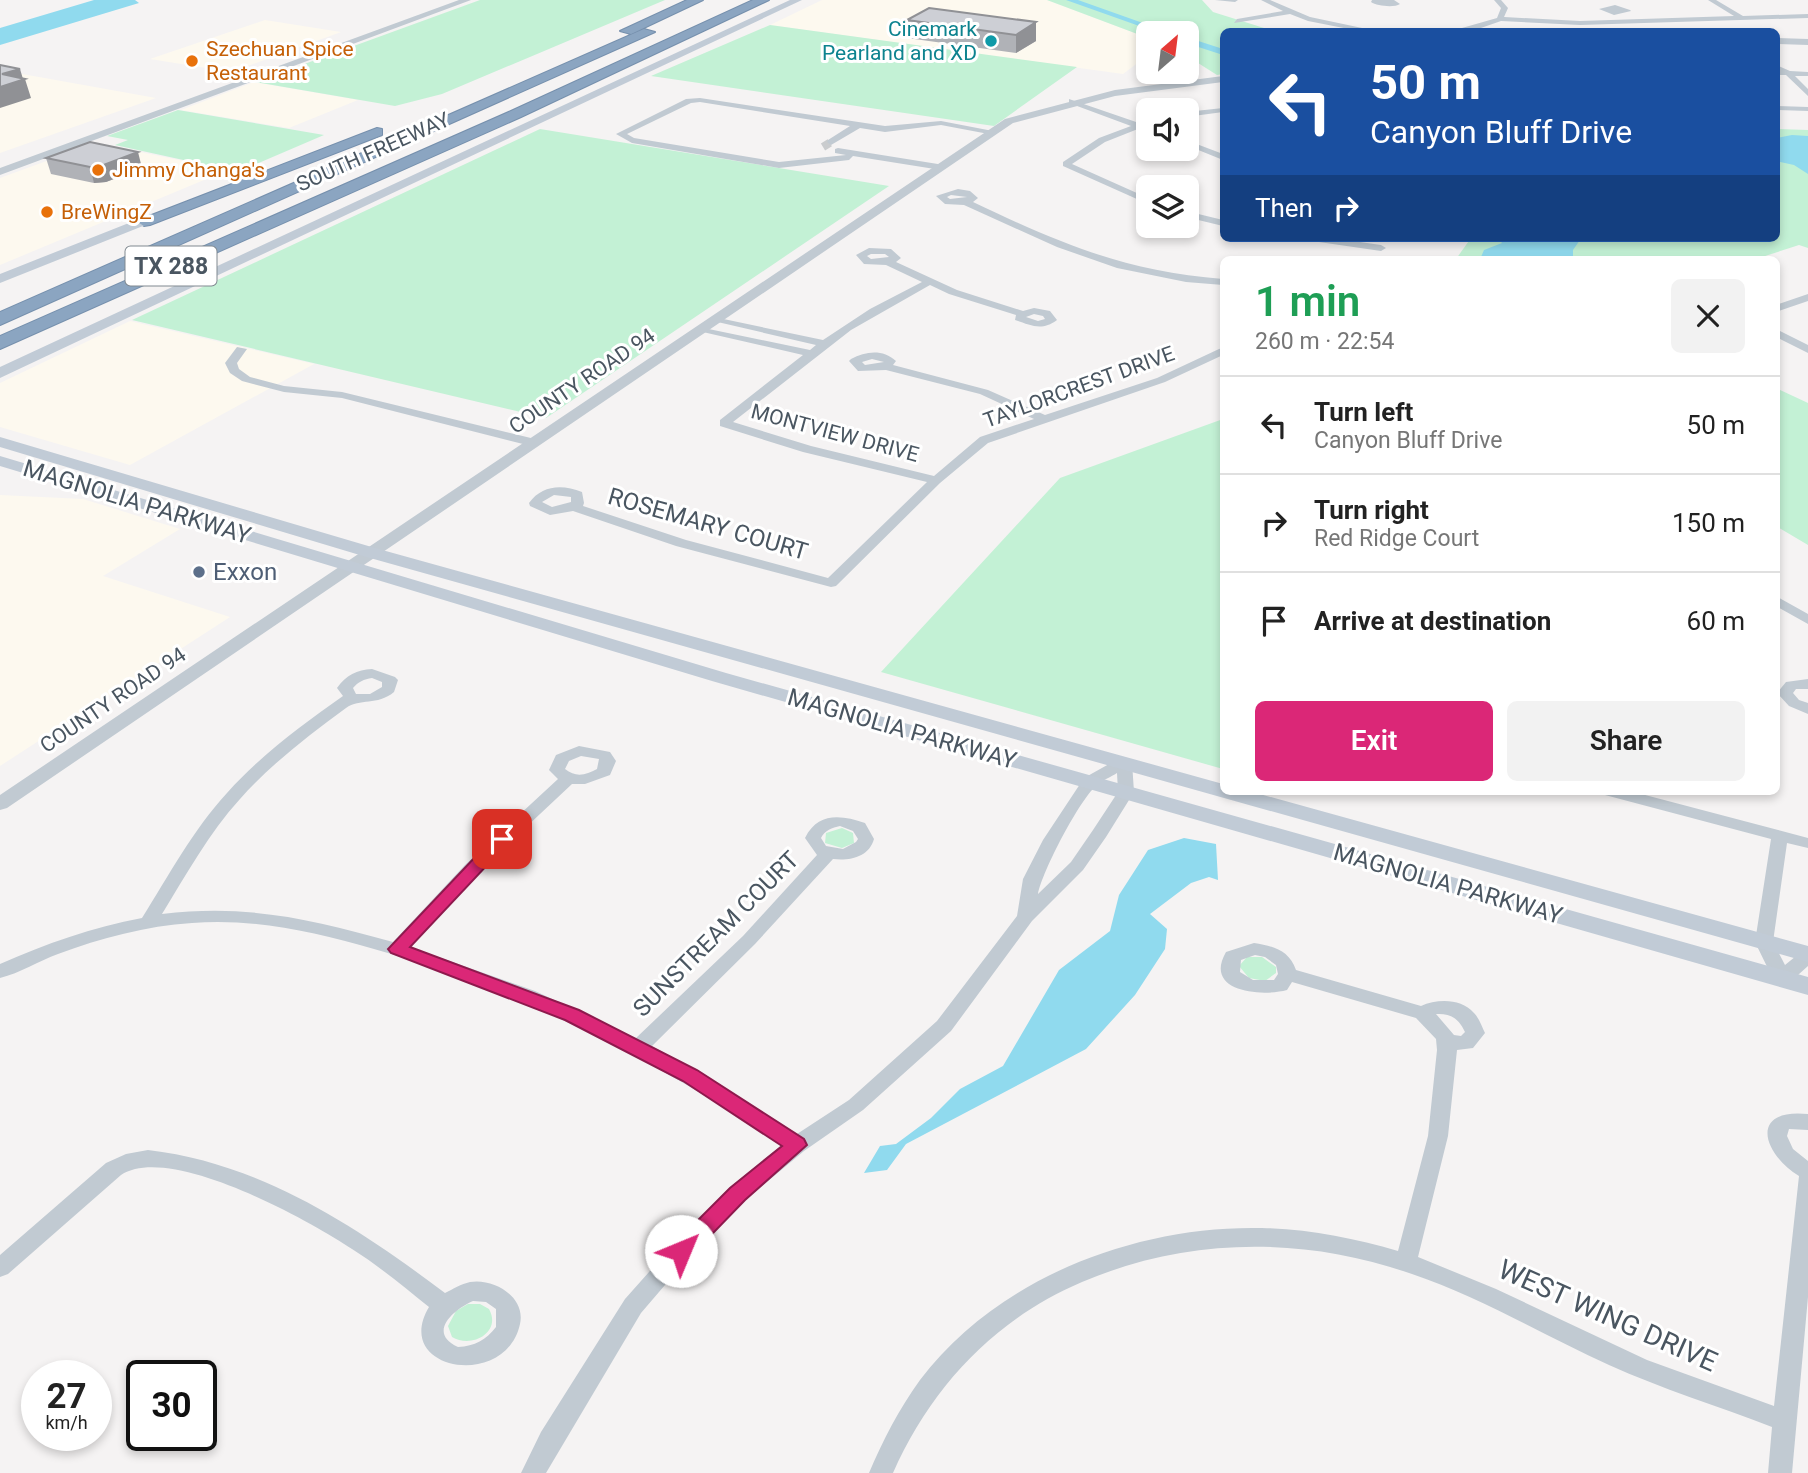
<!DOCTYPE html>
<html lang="en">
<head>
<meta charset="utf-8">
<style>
  body { margin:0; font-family:Roboto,sans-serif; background:#f2f2f2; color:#222; height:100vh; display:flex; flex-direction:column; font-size:26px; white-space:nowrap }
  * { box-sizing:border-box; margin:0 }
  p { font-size:23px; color:#767676 }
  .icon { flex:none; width:38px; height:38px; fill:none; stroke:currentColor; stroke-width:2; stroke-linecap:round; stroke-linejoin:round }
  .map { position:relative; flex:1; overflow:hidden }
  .side { position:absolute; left:1220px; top:256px; width:560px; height:539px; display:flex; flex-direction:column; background:#fff; border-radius:10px; box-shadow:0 4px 10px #0003 }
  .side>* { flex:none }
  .hud { position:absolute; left:1220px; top:28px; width:560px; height:214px; border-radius:10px; box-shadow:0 4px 10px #0003; background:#1a4fa0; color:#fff; overflow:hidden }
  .needle { width:46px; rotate:28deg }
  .tools { position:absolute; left:1136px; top:21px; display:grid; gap:14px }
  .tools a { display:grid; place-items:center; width:63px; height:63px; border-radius:10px; background:#fff; box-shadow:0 4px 10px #0003; font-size:35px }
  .speed { position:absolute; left:21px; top:1360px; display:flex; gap:14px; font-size:35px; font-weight:700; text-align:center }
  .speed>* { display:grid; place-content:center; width:91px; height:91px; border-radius:50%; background:#fff; box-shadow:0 4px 10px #0003; line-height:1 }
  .speed small { font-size:18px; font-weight:400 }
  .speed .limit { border:4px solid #111; border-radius:10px; background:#fff; color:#111 }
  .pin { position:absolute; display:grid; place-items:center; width:60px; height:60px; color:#fff; margin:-30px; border-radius:14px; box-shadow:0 4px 10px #0006 }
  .me { position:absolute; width:77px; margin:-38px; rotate:45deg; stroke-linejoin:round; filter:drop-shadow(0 0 5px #0008) }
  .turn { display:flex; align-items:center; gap:24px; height:147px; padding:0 35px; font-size:32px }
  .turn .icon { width:91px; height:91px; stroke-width:2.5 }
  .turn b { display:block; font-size:49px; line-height:60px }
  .then { display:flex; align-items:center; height:66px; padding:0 35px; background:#0003; gap:14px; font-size:26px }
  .round { display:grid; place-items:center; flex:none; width:74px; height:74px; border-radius:10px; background:#f2f2f2 }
  .overview { display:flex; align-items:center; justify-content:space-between; height:119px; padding:0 35px }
  h1 { font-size:42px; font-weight:600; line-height:52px; color:#1e9e55 }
  .primary-button { display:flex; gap:14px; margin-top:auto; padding:14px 35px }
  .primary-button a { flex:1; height:80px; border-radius:10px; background:#db2777; color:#fff; font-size:28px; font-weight:600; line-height:80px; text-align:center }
  .primary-button a+a { background:#f2f2f2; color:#222 }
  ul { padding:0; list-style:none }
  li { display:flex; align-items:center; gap:21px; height:98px; padding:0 35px; border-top:2px solid #e0e0e0 }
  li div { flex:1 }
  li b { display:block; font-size:26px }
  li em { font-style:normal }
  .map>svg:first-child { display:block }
  .commercial { fill:#fdf9ef }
  .green { fill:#c3f1d5 }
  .water { fill:#90daee }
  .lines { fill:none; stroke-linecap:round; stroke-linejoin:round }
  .canal { fill:#90daee; fill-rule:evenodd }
  .minor-tunnel { stroke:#caccce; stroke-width:8; stroke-dasharray:8 3.5; stroke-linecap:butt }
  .motorway-casing { stroke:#7690ad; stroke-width:2 }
  .minor { fill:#c1cad2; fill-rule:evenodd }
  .tertiary { fill:#c1cad2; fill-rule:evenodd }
  .secondary { fill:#c1cbd6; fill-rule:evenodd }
  .motorway { fill:#8ba5c1; fill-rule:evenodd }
  .wall { fill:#b0b2b7 }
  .shaded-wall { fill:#909195 }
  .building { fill:#cdcfd5; stroke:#909195; stroke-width:2 }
  .route { fill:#db2777; stroke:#8e194d; stroke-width:2 }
  .culture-dot { fill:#0f9aa8; stroke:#fff; stroke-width:2.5 }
  .food-dot { fill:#e8710a; stroke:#fff; stroke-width:2.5 }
  .service-dot { fill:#5c6f8a; stroke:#fff; stroke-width:2.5 }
  .labels { text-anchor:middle; stroke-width:6; stroke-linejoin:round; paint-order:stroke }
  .far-culture-label { font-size:21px; fill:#0d838f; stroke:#fff; text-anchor:end }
  .far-food-label { font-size:21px; fill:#c56008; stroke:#fff; text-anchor:start }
  .far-street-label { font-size:21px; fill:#4a5661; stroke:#fff }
  .shield { fill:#fff; stroke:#808990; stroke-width:2 }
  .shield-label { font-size:23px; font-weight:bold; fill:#4a5661 }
  .street-label { font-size:24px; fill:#4a5661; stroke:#fff }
  .service-label { font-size:24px; fill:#4e5e75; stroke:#fff; text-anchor:start }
  .near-street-label { font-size:28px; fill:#4a5661; stroke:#fff }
</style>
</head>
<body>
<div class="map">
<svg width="1808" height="1473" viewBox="0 0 1808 1473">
  <rect width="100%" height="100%" fill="#f5f3f3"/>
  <path class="commercial" d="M822,0h225l101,38v17l-25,19 -353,-49z
    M265,20l76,12 -110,40 -81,-13z
    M0,70l156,28 -156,55z
    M254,82l104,18 -69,28 -108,-18z
    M96,143l132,27 -228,95v-87z
    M130,321l184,43 -184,101 -130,-38v-44z
    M0,495l83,4 97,30 -77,47 127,41 -230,149z"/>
  <path class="green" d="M480,0h185l-223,94 -47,12 -140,-24z
    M1047,0h155l11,12 61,19 -51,1v42l-6,1 -30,-19 -1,-23h-38v5z
    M770,25l307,42 -83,59 -343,-50z
    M178,110l146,25 -86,37 -123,-27 13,-5 -21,-4z
    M540,129l349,57 -343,232 -414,-98z
    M1776,129l32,1v118l-9,-3 -43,14h-300l15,-21h305z
    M1776,388l32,15v142l-32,-19z
    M1223,419v350l-342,-97 179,-194z
    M842,828l11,5 1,10 -12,5 -17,-5 1,-10z
    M1247,957h15l14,10v6l-11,8 -16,-3 -10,-12z
    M468,1304h12l9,5c13,23 -17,40 -37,28l-4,-11 8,-15z"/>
  <path class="water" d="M94,0h41l4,3 -139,42v-17z
    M1792,135l16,1v38l-14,-9 -18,-4v-23z
    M1498,238h80l2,2 -7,10v9l-92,-2 3,-7 18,-7z
    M1184,838l32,6 2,36 -9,-3 -18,6 -41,31 17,15 -2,20 -30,46 -49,54 -180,95 -19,26 -23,3 16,-27 16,-2 35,-26 29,-29 43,-23 56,-96 51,-39 9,-36 29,-45z"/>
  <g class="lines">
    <path class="canal" d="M1066,0h12l93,33h-12z
      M1186,37l37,12v6l-37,-12z"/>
    <path class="minor-tunnel" d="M823,147l8,-5"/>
    <g class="motorway-casing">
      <path id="motorway" d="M687,0h16l-72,34 -11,-3z
        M753,0h16l-248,117 -521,232v-13l511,-225z
        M644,29l11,3 -655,293v-13z
        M377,128l5,1v6l-232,90 -6,1 -8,-5z"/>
    </g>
    <path class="minor" d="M1215,0h23l-3,2z
      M1261,0h9l40,17 71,15h-17l-56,-11 -18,-7 -56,9 3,-4 46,-8z
      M1372,0h22l6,4c-6,4 -23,2 -29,-2z
      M1494,0h7l7,8 -4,9 76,4 154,-5 -26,-16h8l27,16 65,-2v4l-228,7 -79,-4 -23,8 -30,3 49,-14 4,-10z
      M1615,5l15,5 1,1 -17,4 -15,-6z
      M1776,65l14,6 18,1v4h-13l13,13v7l-22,-21h-7z
      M700,98l185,28 56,-5 57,11 -4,3 -53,-10 -56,7 -25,-4 -29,17 -4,-3 1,-2 22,-14 -150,-24 -9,1 -64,31 7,4 145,24 67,-7 -11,-2v-4l3,-1 106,17 1,2 -4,3 -88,-14 -4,4 -70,8 -147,-25 -16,-9 70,-35z
      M1069,99l70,24 9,-3v5l-43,17 -33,22 76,34v6l-85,-38v-4l36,-24 32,-12 -62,-23z
      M1776,106l32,1v4l-32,-1z
      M1223,108v4l-37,5v-5z
      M1186,140l37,14v6l-37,-15z
      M958,189l12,2 8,7 -5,4c88,42 152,69 250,77v6l-37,-3 -69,-14 -60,-21 -93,-42 -19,-1 -9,-8zM951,195l16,2 -17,2 -3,-2z
      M1186,211l37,9v6l-37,-9z
      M1307,238h25l49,7 5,3 -5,3 -69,-10z
      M869,248l22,1 10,9 -5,4 61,28 66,21 11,-3 16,3 7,9c-15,11 -25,6 -42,0l1,-5 -67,-21 -19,-9 -79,45 -118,92 78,24 123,30 46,-39 54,-18 -54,-25 -94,-24 -28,1 -9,-10 2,-2c15,-8 32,-10 45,2l-3,4 95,25 57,25 112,-37 62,-29 4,-1v7l-58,27 -177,61 -48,40 -104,103 -5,1 -155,-41 -103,-35 -23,4 -20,-9 -1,-3c13,-18 33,-19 53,-11l2,11 -1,3 103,34 142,38 99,-96 -124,-30 -83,-26v-6l83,-65 -109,-25 5,-3 111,23 6,-5 -107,-25 5,-3 109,23 47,-31 52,-27 -36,-17 -22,-1 -8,-9zM871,254h14l4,3 -18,2 -4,-3zM1034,314l9,2 2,3 -7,2 -12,-4zM872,359l12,3 -19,3 -3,-3zM554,495l17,2v5l-19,5 -10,-5z
      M1808,294v7l-32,11v-7z
      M1776,329l32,16v8l-32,-16z
      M237,347l10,2 -10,14 2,6 11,8 34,9 58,6 193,47 2,3 -6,4 -189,-48 -58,-6 -42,-11 -12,-8 -5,-10z
      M1776,596l32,18v10l-32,-18z
      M372,669l23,8 3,3 -4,12c-17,14 -34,6 -48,16 -38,28 -75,56 -106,91 -31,34 -54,76 -78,115 86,-10 149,5 231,28l72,-77 93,-86 -9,-9 7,-15 23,-9 31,6 6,9 -6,14 -25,9h-13l-95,89 -67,74 125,44 101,47 107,-102 74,-81 -12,-17c13,-26 36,-23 60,-15l9,16c-5,18 -24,22 -41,20l-78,85 -103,102 49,27 96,61 52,-34 88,-79 80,-105 6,-37 20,-39 41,-62 34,-19h12l2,3 2,30 -28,45 -23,33 -51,51 -81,110 -88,79 -59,41 -59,49 -56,57 -48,56 -95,160h-25l20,-41 84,-133 48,-54 56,-57 53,-43c-126,-85 -261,-154 -408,-196 -60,-17 -120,-31 -182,-26 -46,3 -91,15 -134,31 -19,7 -38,19 -58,24v-14c45,-20 93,-37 142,-46 27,-43 51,-88 85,-125 34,-38 75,-68 116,-97l-6,-8c9,-13 20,-18 35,-19zM372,678l10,4v5l-12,7h-14l-3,-6c5,-6 11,-9 19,-10zM581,756l18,3 -2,10c-11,6 -21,9 -32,0l4,-8zM1117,773l1,19 -25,38 -22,32 -33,32c4,-22 42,-96 60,-110 5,-4 13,-7 19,-11zM840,826l13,5 5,8 -2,3 -13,7 -17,-3 -5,-8c4,-8 11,-10 19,-12z
      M1808,679v10h-12l-3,4 6,7 9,3v11l-19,-8 -12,-13 9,-11z
      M1603,791h27l178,47v10l-21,-5 -14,99 12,23 16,-13 7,-2v16l-19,17h-14l-20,-41 16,-103 -166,-44z
      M1254,943c19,3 35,7 42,27l125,36c16,-7 40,-8 53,7 5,5 8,14 11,20l-12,15 -16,2 -9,86 -30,121 78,32 151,71 127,46 25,-230c-37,-23 -50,-68 9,-62v16l-19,-1 -2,7 6,13 15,12v136l-16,176h-24l4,-46c-54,-21 -110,-38 -163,-62 -66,-30 -129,-68 -197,-91 -109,-38 -224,-37 -330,8 -87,37 -151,105 -189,191h-24c14,-33 30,-64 51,-93 77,-102 216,-155 342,-152 46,1 92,10 136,23l30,-115 9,-86 -1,-11 -20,-21 -124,-36 -5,8c-26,7 -84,2 -61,-38zM1255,955l10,2 11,8 2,9 -4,6h-21l-13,-8 1,-12zM1436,1014c15,-1 23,5 29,18l-4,4 -7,-1z
      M148,1150c113,13 209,77 297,143 8,-4 16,-9 25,-11 24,-4 56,15 50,42 -14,66 -129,47 -91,-17 -25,-20 -50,-41 -77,-58 -44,-29 -182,-106 -231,-74l-113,99 -8,3v-22l106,-92 20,-9zM473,1301l13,1 10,7v18c-10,13 -21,19 -38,20 -32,-15 -3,-38 15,-46z"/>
    <path class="tertiary" d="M459,0h12l-471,175v-7z
      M1776,38l32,1v6l-32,-1z
      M1223,76v6l-108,14 -102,27 -1006,685 -7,2v-15l1005,-676 110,-29z"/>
    <path class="secondary" d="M790,0h12l-802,378v-11z
      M144,217l6,4 -2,3 -148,59v-9z
      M0,437l375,111 848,236v7h26l559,155v16l-1445,-406 -363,-109z
      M0,456l726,217 1082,304v18l-1096,-314 -712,-215z"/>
    <use href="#motorway" class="motorway"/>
  </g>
  <path class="wall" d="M929,8l107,33 -20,12 -109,-15v-18z
    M46,158l96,10 -36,14 -12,1 -43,-9z"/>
  <path class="shaded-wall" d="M1036,22v19l-20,12v-18z
    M20,69l3,10h2l6,19 -31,10v-21l2,-13z
    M138,152l4,16 -36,14 -12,1 -4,-16z"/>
  <path class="building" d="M929,8l107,14 -20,13 -109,-15z
    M0,65l20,4 -18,5 23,5 -25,8z
    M90,142l48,10 -37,14 -11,1 -44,-9z"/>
  <path class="route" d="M502,834l8,5 -2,4 -98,104 169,63 118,60 107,69 3,6 -62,55 -56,58 -8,3 -8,-3 -3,-7 3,-6 57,-57 52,-42 -99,-65 -118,-61 -174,-67 -3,-4 108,-114z"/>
  <circle class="culture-dot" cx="991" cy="41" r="7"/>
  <g class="food-dot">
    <circle cx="192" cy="61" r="7"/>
    <circle cx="98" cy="170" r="7"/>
    <circle cx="47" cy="212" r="7"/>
  </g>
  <circle class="service-dot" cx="199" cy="572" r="7"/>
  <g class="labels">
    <g class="far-culture-label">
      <text x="977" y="36">Cinemark<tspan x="977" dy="24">Pearland and XD</tspan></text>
    </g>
    <g class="far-food-label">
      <text x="206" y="56">Szechuan Spice<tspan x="206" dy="24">Restaurant</tspan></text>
      <text x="112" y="177">Jimmy Changa's</text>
      <text x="61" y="219">BreWingZ</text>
    </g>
    <g class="far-street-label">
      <text transform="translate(373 152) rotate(-24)" y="7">SOUTH FREEWAY</text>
      <text transform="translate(582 381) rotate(-34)" y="7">COUNTY ROAD 94</text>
      <text transform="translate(1079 387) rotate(-20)" y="7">TAYLORCREST DRIVE</text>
      <text transform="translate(835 433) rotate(15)" y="7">MONTVIEW DRIVE</text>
      <text transform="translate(113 700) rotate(-34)" y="7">COUNTY ROAD 94</text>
    </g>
    <rect class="shield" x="125.5" y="246.5" width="91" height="39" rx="5"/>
    <g class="shield-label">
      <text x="171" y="274">TX 288</text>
    </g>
    <g class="street-label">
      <text transform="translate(137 502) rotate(17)" y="8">MAGNOLIA PARKWAY</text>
      <text transform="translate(708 524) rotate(16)" y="8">ROSEMARY COURT</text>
      <text transform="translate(902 729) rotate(16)" y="8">MAGNOLIA PARKWAY</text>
      <text transform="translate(1448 884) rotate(16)" y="8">MAGNOLIA PARKWAY</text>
      <text transform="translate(716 934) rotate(-45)" y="8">SUNSTREAM COURT</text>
    </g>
    <g class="service-label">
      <text x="213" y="580">Exxon</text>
    </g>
    <g class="near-street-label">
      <text transform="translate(1608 1315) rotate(24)" y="10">WEST WING DRIVE</text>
    </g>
  </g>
</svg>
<div class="tools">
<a><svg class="needle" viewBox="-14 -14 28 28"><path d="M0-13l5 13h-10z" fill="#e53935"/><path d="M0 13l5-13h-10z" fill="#767676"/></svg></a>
<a><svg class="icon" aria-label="sound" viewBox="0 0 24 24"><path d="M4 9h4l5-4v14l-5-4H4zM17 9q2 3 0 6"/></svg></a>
<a><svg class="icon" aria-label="layers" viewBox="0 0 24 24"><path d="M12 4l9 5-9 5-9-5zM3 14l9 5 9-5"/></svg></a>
</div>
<div class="speed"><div>27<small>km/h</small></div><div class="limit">30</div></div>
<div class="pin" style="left:502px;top:839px;background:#d93025"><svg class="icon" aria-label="arrive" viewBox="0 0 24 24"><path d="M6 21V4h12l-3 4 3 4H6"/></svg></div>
<svg class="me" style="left:681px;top:1251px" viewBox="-20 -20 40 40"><circle r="19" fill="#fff"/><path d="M0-13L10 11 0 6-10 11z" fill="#db2777"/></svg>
<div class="hud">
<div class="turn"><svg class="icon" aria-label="left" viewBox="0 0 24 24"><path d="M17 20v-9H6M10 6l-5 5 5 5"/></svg><div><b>50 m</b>Canyon Bluff Drive</div></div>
<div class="then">Then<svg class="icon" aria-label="right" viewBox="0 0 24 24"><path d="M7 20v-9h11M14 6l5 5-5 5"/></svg></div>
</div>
<section class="side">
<div class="overview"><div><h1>1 min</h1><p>260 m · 22:54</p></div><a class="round"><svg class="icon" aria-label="close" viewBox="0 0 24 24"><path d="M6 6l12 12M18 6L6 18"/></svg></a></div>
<ul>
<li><svg class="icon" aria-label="left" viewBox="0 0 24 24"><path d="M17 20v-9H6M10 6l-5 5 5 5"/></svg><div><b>Turn left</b><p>Canyon Bluff Drive</p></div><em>50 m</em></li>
<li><svg class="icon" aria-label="right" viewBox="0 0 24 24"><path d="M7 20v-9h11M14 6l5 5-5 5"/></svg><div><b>Turn right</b><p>Red Ridge Court</p></div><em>150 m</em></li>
<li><svg class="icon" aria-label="arrive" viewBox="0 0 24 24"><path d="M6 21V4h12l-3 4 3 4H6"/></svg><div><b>Arrive at destination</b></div><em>60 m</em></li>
</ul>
<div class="primary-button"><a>Exit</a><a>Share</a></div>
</section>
</div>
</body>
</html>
